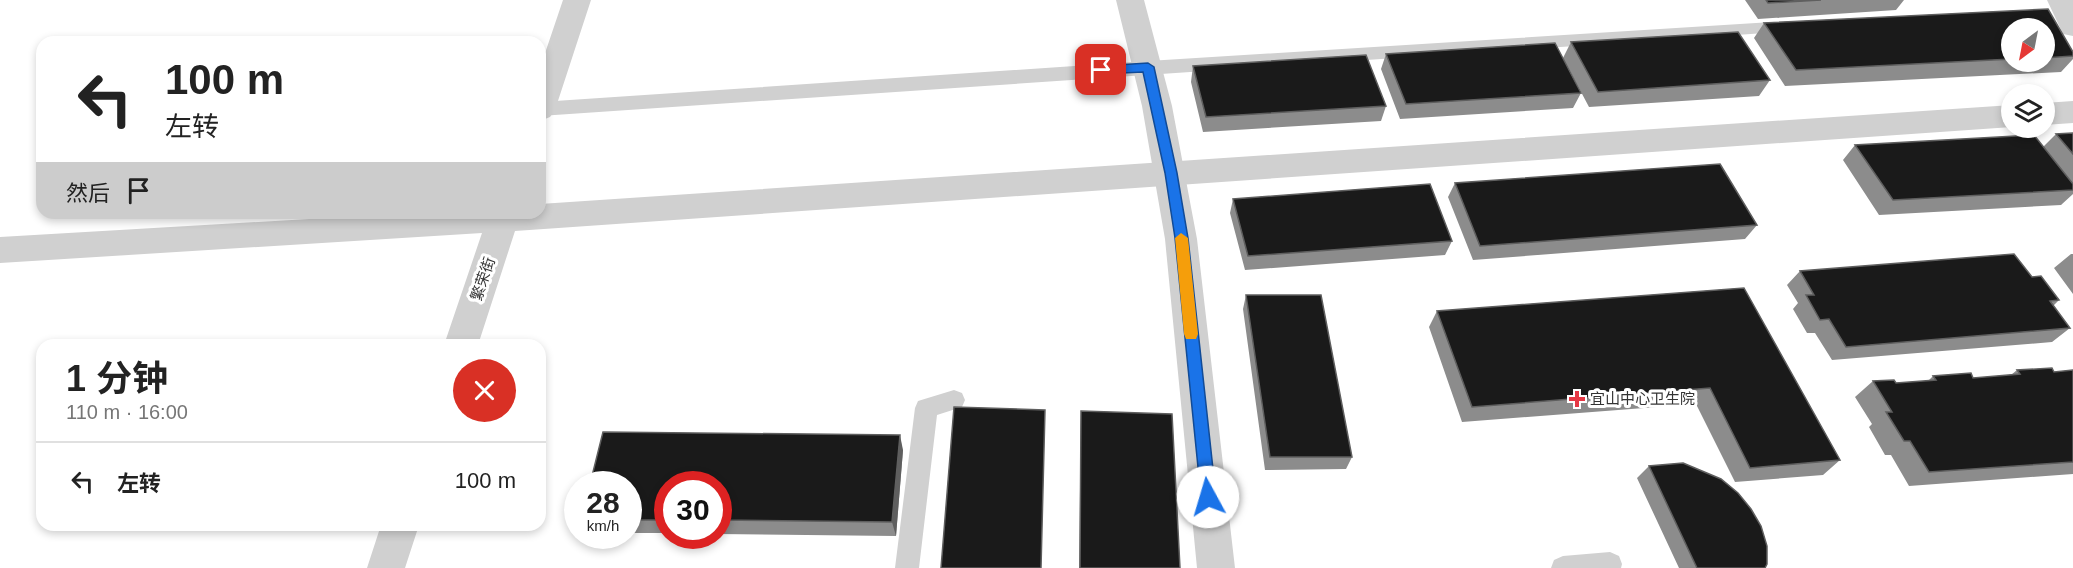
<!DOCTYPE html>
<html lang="zh">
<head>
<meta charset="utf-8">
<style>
  body { margin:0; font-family:Helvetica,"Noto Sans SC",sans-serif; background:#f2f2f2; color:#222; height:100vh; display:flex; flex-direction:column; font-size:22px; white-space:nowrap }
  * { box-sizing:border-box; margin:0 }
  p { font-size:20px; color:#767676 }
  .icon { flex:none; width:33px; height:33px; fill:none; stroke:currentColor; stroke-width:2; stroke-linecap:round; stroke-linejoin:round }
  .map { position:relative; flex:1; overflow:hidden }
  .drawer { position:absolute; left:36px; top:339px; width:510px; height:192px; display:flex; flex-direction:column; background:#fff; border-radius:18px; box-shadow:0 3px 9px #0003 }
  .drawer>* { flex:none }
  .top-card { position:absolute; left:36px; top:36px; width:510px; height:183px; border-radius:18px; box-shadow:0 3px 9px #0003; background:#fff; color:#222; overflow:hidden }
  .needle { width:39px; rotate:212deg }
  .buttons { position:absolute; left:2001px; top:18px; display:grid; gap:12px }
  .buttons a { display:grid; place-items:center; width:54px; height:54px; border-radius:50%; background:#fff; box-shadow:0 3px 9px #0003; font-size:30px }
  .speed { position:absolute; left:564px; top:471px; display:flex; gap:12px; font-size:30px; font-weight:700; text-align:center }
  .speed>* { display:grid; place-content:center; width:78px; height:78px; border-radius:50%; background:#fff; box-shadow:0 3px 9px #0003; line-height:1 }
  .speed small { font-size:15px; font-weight:400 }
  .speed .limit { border:9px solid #d22; background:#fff; color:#111 }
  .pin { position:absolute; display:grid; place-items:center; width:51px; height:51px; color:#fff; margin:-26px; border-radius:12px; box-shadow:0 3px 9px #0006 }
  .me { position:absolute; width:66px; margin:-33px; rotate:354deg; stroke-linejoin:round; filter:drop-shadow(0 0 4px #0008) }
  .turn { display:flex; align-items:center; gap:21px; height:126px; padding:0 30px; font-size:27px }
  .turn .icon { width:78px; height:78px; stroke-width:2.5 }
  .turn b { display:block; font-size:42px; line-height:51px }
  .then { display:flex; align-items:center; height:57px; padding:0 30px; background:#0003; gap:12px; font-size:22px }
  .round { display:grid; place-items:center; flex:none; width:63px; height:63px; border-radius:32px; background:#f2f2f2 }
  .headline { display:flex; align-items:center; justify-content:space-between; height:102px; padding:0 30px }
  h1 { font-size:36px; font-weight:700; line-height:45px }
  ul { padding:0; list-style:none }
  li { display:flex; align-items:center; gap:18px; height:78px; padding:0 30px; border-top:2px solid #e0e0e0 }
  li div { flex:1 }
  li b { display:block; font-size:22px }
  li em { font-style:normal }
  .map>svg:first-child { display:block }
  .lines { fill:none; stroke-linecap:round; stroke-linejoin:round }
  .service { fill:#d0d0d0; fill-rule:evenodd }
  .minor { fill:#d0d0d0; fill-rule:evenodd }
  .tertiary { fill:#d0d0d0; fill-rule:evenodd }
  .wall { fill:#8c8c8c; fill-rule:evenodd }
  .shaded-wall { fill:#5f5f5f }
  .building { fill:#1a1a1a; stroke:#5f5f5f; stroke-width:1.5 }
  .route { fill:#1a73e8; stroke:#114b97; stroke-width:1.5 }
  .slow { fill:#f59e0b }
  .poi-dot { fill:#e63946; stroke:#fff; stroke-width:2 }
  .labels { text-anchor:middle; stroke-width:6; stroke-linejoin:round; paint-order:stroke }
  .street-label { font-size:15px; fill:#333; stroke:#fff }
  .poi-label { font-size:15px; fill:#333; stroke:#fff; text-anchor:start }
</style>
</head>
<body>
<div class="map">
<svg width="2073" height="568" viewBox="0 0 2073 568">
  <rect width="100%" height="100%" fill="#fff"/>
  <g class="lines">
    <path class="service" d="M1790,21l6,2 3,4 -3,4 -1256,85v-14l608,-41z
      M954,390l8,3 3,7 -3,7 -25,8 -18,153h-24l20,-160 3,-7z
      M1610,552l9,4 3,8 -1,4h-70l3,-8 9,-4z"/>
    <path class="minor" d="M1116,0h28l28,106 25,133 38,329h-38l-32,-329 -23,-133z"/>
    <path class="tertiary" d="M563,0h28l-36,110 -5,7 -10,4v-53z
      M2047,0h26v36l-10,-2z
      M2073,101v22l-29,2v-22z
      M2012,105v22l-1497,104 -37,114h-34l38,-112 -482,30v-26l411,-24h129v-9z
      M381,525h38l-14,43h-38z"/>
  </g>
  <path class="wall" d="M1745,0h159l-8,10 -138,9z
    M2048,9l25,43v7l-12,13 -276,14 -31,-48 10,-15zM2012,28h32v34h-32z
    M1571,42l199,38 -11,16 -170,11 -26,-49z
    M1386,54l195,39 -8,15 -173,11 -19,-50z
    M1193,66l193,40 -5,15 -178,11 -12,-50z
    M2073,133v61l-12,11 -182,10 -36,-55 12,-15 188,2 13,-13z
    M1455,183l302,42 -12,14 -272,21 -25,-63z
    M1233,199l219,42 -7,14 -200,15 -15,-57z
    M2071,254h2v40l-19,-26z
    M1800,271l232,6 27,23 -6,6 17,22 -18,14 -220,18 -17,-27h-8l-14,-24 5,-6 -11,-18z
    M1744,288l96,172 -17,15 -88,7 -39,-78 -234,18 -33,-95 8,-16z
    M1246,295l106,162 -6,12 -81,1 -22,-161z
    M2017,370l37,2 19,-2v104l-164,12 -18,-31h-6l-16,-28 3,-3 -17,-27 18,-16 23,2 32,-2 5,-5 40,2 38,-3z
    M1081,411l99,157h-101z
    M903,450l-7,86 -178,-2v-50h-50v49h-40v-49z
    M1649,466l116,102h-86l-42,-90z"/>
  <path class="shaded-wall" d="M900,435l3,15 -7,86 -4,-14z"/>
  <path class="building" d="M1766,0h55l-53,3z
    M2048,9l25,43v4l-29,2v-30h-32v31l-216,11 -32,-47z
    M1738,32l32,48 -172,12 -27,-50z
    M1555,43l26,50 -175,11 -20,-50z
    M1366,55l20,51 -180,11 -13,-51z
    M2073,133v21l-17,-20z
    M2034,135l39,49v6l-180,10 -38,-55z
    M1720,164l37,61 -277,21 -25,-63z
    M1430,184l22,57 -204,15 -15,-57z
    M2014,254l18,23 9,-1 18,24 -9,1 20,27 -224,19 -17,-28 -9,1 -14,-25h8l-14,-24z
    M1744,288l96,172 -90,8 -40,-80 -238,19 -35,-96z
    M1246,295h75l31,162h-82z
    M2052,368l2,4 19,-2v92l-144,10 -19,-31h-6l-18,-29h6l-19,-31 21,-1 2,3 40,-3 -3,-4 38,-3 2,5 47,-4 -3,-4z
    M954,407l91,3 -4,158h-100z
    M1081,411l91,3 8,154h-100z
    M603,432l297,3 -8,87 -174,-2v-36h-50v36h-40v-36h-38z
    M1683,463l38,16 17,14 13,16 10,17 6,20v18l-2,4h-68l-48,-102z"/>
  <path class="route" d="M1148,63l6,4 23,106 11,65 28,259 -2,5 -6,3 -5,-3 -2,-5 -26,-259 -10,-65 -22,-101 -42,2 -6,-4 6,-4z"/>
  <path class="slow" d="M1181,233l7,5 10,96 -2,5h-10l-2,-5 -9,-96z"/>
  <path class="poi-dot" d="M1574 390h6v6h6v6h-6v6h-6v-6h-6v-6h6z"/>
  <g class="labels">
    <g class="street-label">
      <text transform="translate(483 279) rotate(-71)" y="5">繁荣街</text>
    </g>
    <g class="poi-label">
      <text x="1590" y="404">宜山中心卫生院</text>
    </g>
  </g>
</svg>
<div class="buttons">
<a><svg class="needle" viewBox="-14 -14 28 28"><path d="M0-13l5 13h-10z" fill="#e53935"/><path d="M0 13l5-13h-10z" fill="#767676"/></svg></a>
<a><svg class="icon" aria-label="layers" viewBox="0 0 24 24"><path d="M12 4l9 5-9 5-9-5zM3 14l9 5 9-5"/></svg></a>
</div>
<div class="speed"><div>28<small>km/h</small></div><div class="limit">30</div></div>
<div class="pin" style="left:1101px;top:70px;background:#d93025"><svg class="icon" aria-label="arrive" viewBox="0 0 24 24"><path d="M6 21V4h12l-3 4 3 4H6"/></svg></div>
<svg class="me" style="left:1208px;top:497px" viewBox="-20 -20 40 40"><circle r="19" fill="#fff"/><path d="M0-13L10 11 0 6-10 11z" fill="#1a73e8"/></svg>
<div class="top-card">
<div class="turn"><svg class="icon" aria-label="left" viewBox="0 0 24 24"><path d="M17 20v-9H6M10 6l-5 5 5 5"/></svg><div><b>100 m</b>左转</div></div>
<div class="then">然后<svg class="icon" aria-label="arrive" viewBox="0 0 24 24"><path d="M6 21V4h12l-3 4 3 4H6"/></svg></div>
</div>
<section class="drawer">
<div class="headline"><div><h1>1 分钟</h1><p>110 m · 16:00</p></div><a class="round" style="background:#d93025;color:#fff"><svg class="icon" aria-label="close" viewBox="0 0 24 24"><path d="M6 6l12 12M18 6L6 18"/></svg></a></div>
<ul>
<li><svg class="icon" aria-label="left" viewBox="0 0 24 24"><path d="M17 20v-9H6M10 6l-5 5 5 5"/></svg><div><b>左转</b></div><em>100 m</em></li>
</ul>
</section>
</div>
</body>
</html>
